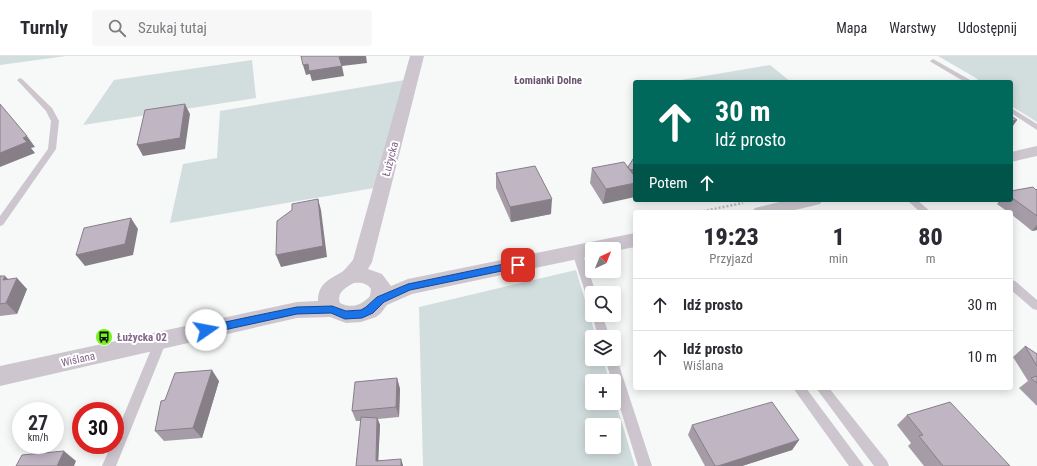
<!DOCTYPE html>
<html lang="pl">
<head>
<meta charset="utf-8">
<style>
  body { margin:0; font-family:"Roboto Condensed",sans-serif; background:#f7f7f7; color:#2b2b33; height:100vh; display:flex; flex-direction:column; font-size:15px; white-space:nowrap }
  * { box-sizing:border-box; margin:0 }
  p { font-size:13px; color:#7c7c81 }
  .icon { flex:none; width:22px; height:22px; fill:none; stroke:currentColor; stroke-width:2; stroke-linecap:round; stroke-linejoin:round }
  .map { position:relative; flex:1; overflow:hidden }
  .drawer { position:absolute; left:633px; top:154px; width:380px; height:180px; display:flex; flex-direction:column; background:#fff; border-radius:4px; box-shadow:0 2px 10px #0003 }
  .drawer>* { flex:none }
  .top-card { position:absolute; left:633px; top:24px; width:380px; height:122px; border-radius:4px; box-shadow:0 2px 10px #0003; background:#00695c; color:#fff; overflow:hidden }
  .needle { width:26px; rotate:43deg }
  .controls { position:absolute; left:585px; top:186px; display:grid; gap:8px }
  .controls a { display:grid; place-items:center; width:36px; height:36px; border-radius:4px; background:#fff; box-shadow:0 2px 10px #0003; font-size:20px }
  .speed { position:absolute; left:12px; top:346px; display:flex; gap:8px; font-size:20px; font-weight:700; text-align:center }
  .speed>* { display:grid; place-content:center; width:52px; height:52px; border-radius:50%; background:#fff; box-shadow:0 2px 10px #0003; line-height:1 }
  .speed small { font-size:10px; font-weight:400 }
  .speed .limit { border:6px solid #d22; background:#fff; color:#111 }
  .pin { position:absolute; display:grid; place-items:center; width:34px; height:34px; color:#fff; margin:-17px; border-radius:8px; box-shadow:0 2px 6px #0006 }
  .me { position:absolute; width:44px; margin:-22px; rotate:78deg; stroke-linejoin:round; filter:drop-shadow(0 0 3px #0008) }
  .turn { display:flex; align-items:center; gap:14px; height:84px; padding:0 16px; font-size:18px }
  .turn .icon { width:52px; height:52px; stroke-width:2.5 }
  .turn b { display:block; font-size:28px; line-height:34px }
  .then { display:flex; align-items:center; height:38px; padding:0 16px; background:#0003; gap:8px; font-size:15px }
  .eta { display:flex; justify-content:space-evenly; align-items:center; height:68px; text-align:center }
  .eta b { font-size:24px; font-weight:800; line-height:28px }
  ul { padding:0; list-style:none }
  li { display:flex; align-items:center; gap:12px; height:52px; padding:0 16px; border-top:1px solid #e1e1e2 }
  li div { flex:1 }
  li b { display:block; font-size:15px }
  li em { font-style:normal }
  header { display:flex; align-items:center; gap:24px; box-sizing:border-box; height:56px; padding:0 20px; background:#fff; border-bottom:1px solid #e1e1e2 }
  header strong { font-size:19px }
  nav { display:flex; gap:22px; margin-inline-start:auto; font-size:14px }
  .search { width:280px; height:36px; background:#f7f7f7; display:flex; align-items:center; gap:10px; box-sizing:border-box; padding:0 14px; border-radius:4px; color:#7c7c81; font-size:15px }
  .map>svg:first-child { display:block }
  .green { fill:#d2dddd; fill-rule:evenodd }
  .lines { fill:none; stroke-linecap:round; stroke-linejoin:round }
  .path { stroke:#c1bcc3; stroke-width:2.5; stroke-dasharray:2 2; stroke-linecap:butt }
  .service { fill:#cdc6cf; fill-rule:evenodd }
  .minor { fill:#cdc6cf; fill-rule:evenodd }
  .wall { fill:#a59ca8 }
  .shaded-wall { fill:#867f88 }
  .building { fill:#c0b5c3; stroke:#867f88 }
  .route { fill:#1a73e8; stroke:#114b97 }
  .labels { text-anchor:middle; stroke-width:4; stroke-linejoin:round; paint-order:stroke }
  .far-quarter-label { font-size:11px; font-weight:bold; fill:#69546e; stroke:#fff }
  .street-label { font-size:11px; fill:#83658a; stroke:#fff }
  .poi-label { font-size:11px; font-weight:bold; fill:#83658a; stroke:#fff; text-anchor:start }
</style>
</head>
<body>
<header>
<strong>Turnly</strong>
<div class="search"><svg class="icon" aria-label="search" viewBox="0 0 24 24"><circle cx="10" cy="10" r="6"/><path d="M15 15l6 6"/></svg>Szukaj tutaj</div>
<nav><a>Mapa</a><a>Warstwy</a><a>Udostępnij</a></nav>
</header>
<div class="map">
<svg width="1037" height="410" viewBox="0 0 1037 410">
  <rect width="100%" height="100%" fill="#f6f9f7"/>
  <path class="green" d="M0,0h66l-66,9z
    M938,0h99v66l-26,-16v-24h-31l-4,-4z
    M252,4l4,38 -173,27 31,-45z
    M770,9l21,17h-119l3,-1z
    M405,24l-31,108 -204,35 13,-59 34,-6 3,-47z
    M576,214l20,67h-4v22h11l6,22h-17v22h22v-6l21,69h-212l-4,-159zM592,369h22v22h-22z"/>
  <g class="lines">
    <path class="path" d="M699,156l44,-9"/>
    <path class="service" d="M933,3l39,22 1,1h-8l-34,-20 -1,-1z
      M20,22l2,1 30,29 7,13 -3,28 -53,76 -3,1v-10l48,-67 3,-28 -5,-10 -28,-30 -1,-1z
      M1011,52l26,16v6l-26,-17z
      M907,144h10l14,12h-11z
      M577,193l5,3 14,41h-4v9l-4,-1 -1,-3 -15,-46z
      M1011,224l4,1 22,19v10l-4,-1 -22,-19z
      M592,258l10,1 8,22h-12z
      M161,279l4,2 2,3 -51,126h-14l9,-21h4v-9l40,-96 2,-3z
      M614,299l3,4 35,107h-14l-24,-78v-7h-2l-7,-22h9z
      M793,332h13l58,78h-15z
      M816,332h13l58,73 2,5h-15z"/>
    <path class="minor" d="M410,0h14l-52,206 -4,7 14,5 9,12 17,-7 227,-46v14l-21,4v-2h-22v7l-180,38 -25,11 -6,8 -5,4 -15,5 -15,1 -16,-6 -33,1 -297,68v-20l297,-64 21,-1c0,-18 12,-22 24,-29 4,-3 8,-9 11,-12zM354,227c7,-1 13,0 17,6l-1,7c-8,9 -18,13 -30,7 -4,-10 6,-16 14,-20z
      M1037,90v10l-26,6v-10z
      M788,144h35l-3,4 -33,8h-35l3,-4z"/>
  </g>
  <path class="wall" d="M634,85h1v8l-2,-2z
    M635,100v19h-1l-31,29 -13,-21 2,-15 36,-1z
    M496,117l55,41 -40,8 -15,-34z
    M1037,133v41l-5,1 -21,-17v-2h-3l-11,-8 3,-4h11v-9z
    M0,220l8,3 19,10 -10,25 -17,2z
    M1025,290l12,8v52l-18,-18 9,-7 -15,-24z
    M397,322l3,11 -1,28 -21,2 2,6 -2,35 25,5v1h-47l5,-45h-5l-4,-10z
    M219,325l-17,57 -38,3 -9,-10 10,-31z
    M907,359l103,51h-86l-16,-20 3,-3 -14,-18z
    M692,369l107,15 -7,10 -50,16h-37l-17,-31z"/>
  <path class="shaded-wall" d="M343,0h23l1,7 -25,3 2,10 -32,5 -2,-7 -4,1 -3,-10z
    M185,48l5,10 -5,35 -42,7 -6,-11z
    M1017,64l-6,9v-8z
    M27,80l8,11 -4,1 4,5 -35,14v-14l23,-15z
    M635,113v6l-11,2 1,-6z
    M635,127v14l-32,7 3,-15z
    M318,143l3,11 6,47 -46,10 -5,-12z
    M552,143l-1,15 -40,8 -1,-15z
    M131,162l7,11 -5,26 -48,11 -9,-11z
    M1037,169v5l-5,1z
    M5,220l9,9 3,-7 10,11 -10,25 -11,-11 -3,-23z
    M212,314l7,11 -17,57 -9,-10z
    M397,322l3,11 -1,28 -3,-10z
    M377,362l3,7 -2,41 -2,-5z
    M799,384l-7,10 -50,16h-24z
    M64,395l12,10 -2,5h-17z
    M401,403l2,6v1h-2z"/>
  <path class="building" d="M301,0h42l-4,1 3,9 -33,5 -1,-7 -5,1z
    M0,48l27,32 -4,2 4,4 -27,11z
    M185,48l-5,34 -43,7 8,-35z
    M1011,60l6,4 -6,1z
    M635,100v13l-5,1 -2,-3z
    M624,106l11,15v6l-29,6 -14,-21z
    M535,110l17,33 -42,8 -14,-34z
    M1033,131l3,3 1,-1v27l-26,-19v-6z
    M318,143l5,47 -47,9 1,-34 15,-11v-6z
    M131,162l-6,26 -49,11 8,-27z
    M0,220h5l-2,4 14,-2 -11,25 -6,1z
    M1025,290l12,8v12z
    M212,314l-19,58 -38,3 6,-30 4,-1 10,-27z
    M1037,320v7l-6,-5z
    M397,322l-1,29 -44,4 3,-29z
    M772,346l27,38 -81,26h-3l-23,-41z
    M950,346l60,64h-67l-24,-30 4,-1 -16,-20z
    M361,361l16,1 -1,43 25,-2v7h-45z
    M64,395l-7,15h-41l6,-11z"/>
  <path class="route" d="M518,205l3,1 1,3 -1,2 -111,23 -26,12 -11,11 -11,5 -17,1 -14,-6 -34,1 -91,20 -3,-1 -2,-3 2,-3 3,-1 91,-19 35,-1 14,5 15,-1 5,-3 11,-10 31,-13z"/>
  <defs>
    <g id="bus-disc" transform="scale(0.9)"><circle r="9.5" fill="#76f21d" stroke="#fff"/><path d="M-5-6H5V4H4V6H2V4H-2V6H-4V4H-5ZM-3.5-4V0h7V-4ZM-3.5 1.2v1.5H-2V1.2ZM2 1.2v1.5H3.5V1.2Z" fill="#111"/></g>
  </defs>
  <g fill-rule="evenodd">
    <use href="#bus-disc" x="104" y="281"/>
  </g>
  <g class="labels">
    <g class="far-quarter-label">
      <text x="548" y="28">Łomianki Dolne</text>
    </g>
    <g class="street-label">
      <text transform="translate(390 103) rotate(-75)" y="4">Łużycka</text>
      <text transform="translate(78 303) rotate(-13)" y="4">Wiślana</text>
    </g>
    <g class="poi-label">
      <text x="117" y="285">Łużycka 02</text>
    </g>
  </g>
</svg>
<div class="controls">
<a><svg class="needle" viewBox="-14 -14 28 28"><path d="M0-13l5 13h-10z" fill="#e53935"/><path d="M0 13l5-13h-10z" fill="#7c7c81"/></svg></a>
<a><svg class="icon" aria-label="search" viewBox="0 0 24 24"><circle cx="10" cy="10" r="6"/><path d="M15 15l6 6"/></svg></a>
<a><svg class="icon" aria-label="layers" viewBox="0 0 24 24"><path d="M12 4l9 5-9 5-9-5zM3 14l9 5 9-5"/></svg></a>
<a>+</a>
<a>−</a>
</div>
<div class="speed"><div>27<small>km/h</small></div><div class="limit">30</div></div>
<div class="pin" style="left:518px;top:209px;background:#d93025"><svg class="icon" aria-label="arrive" viewBox="0 0 24 24"><path d="M6 21V4h12l-3 4 3 4H6"/></svg></div>
<svg class="me" style="left:206px;top:274px" viewBox="-20 -20 40 40"><circle r="19" fill="#fff"/><path d="M0-13L10 11 0 6-10 11z" fill="#1a73e8"/></svg>
<div class="top-card">
<div class="turn"><svg class="icon" aria-label="ahead" viewBox="0 0 24 24"><path d="M12 20V5M6 11l6-6 6 6"/></svg><div><b>30 m</b>Idź prosto</div></div>
<div class="then">Potem<svg class="icon" aria-label="ahead" viewBox="0 0 24 24"><path d="M12 20V5M6 11l6-6 6 6"/></svg></div>
</div>
<section class="drawer">
<div class="eta">
<div><b>19:23</b><p>Przyjazd</p></div>
<div><b>1</b><p>min</p></div>
<div><b>80</b><p>m</p></div>
</div>
<ul>
<li><svg class="icon" aria-label="ahead" viewBox="0 0 24 24"><path d="M12 20V5M6 11l6-6 6 6"/></svg><div><b>Idź prosto</b></div><em>30 m</em></li>
<li><svg class="icon" aria-label="ahead" viewBox="0 0 24 24"><path d="M12 20V5M6 11l6-6 6 6"/></svg><div><b>Idź prosto</b><p>Wiślana</p></div><em>10 m</em></li>
</ul>
</section>
</div>
</body>
</html>
